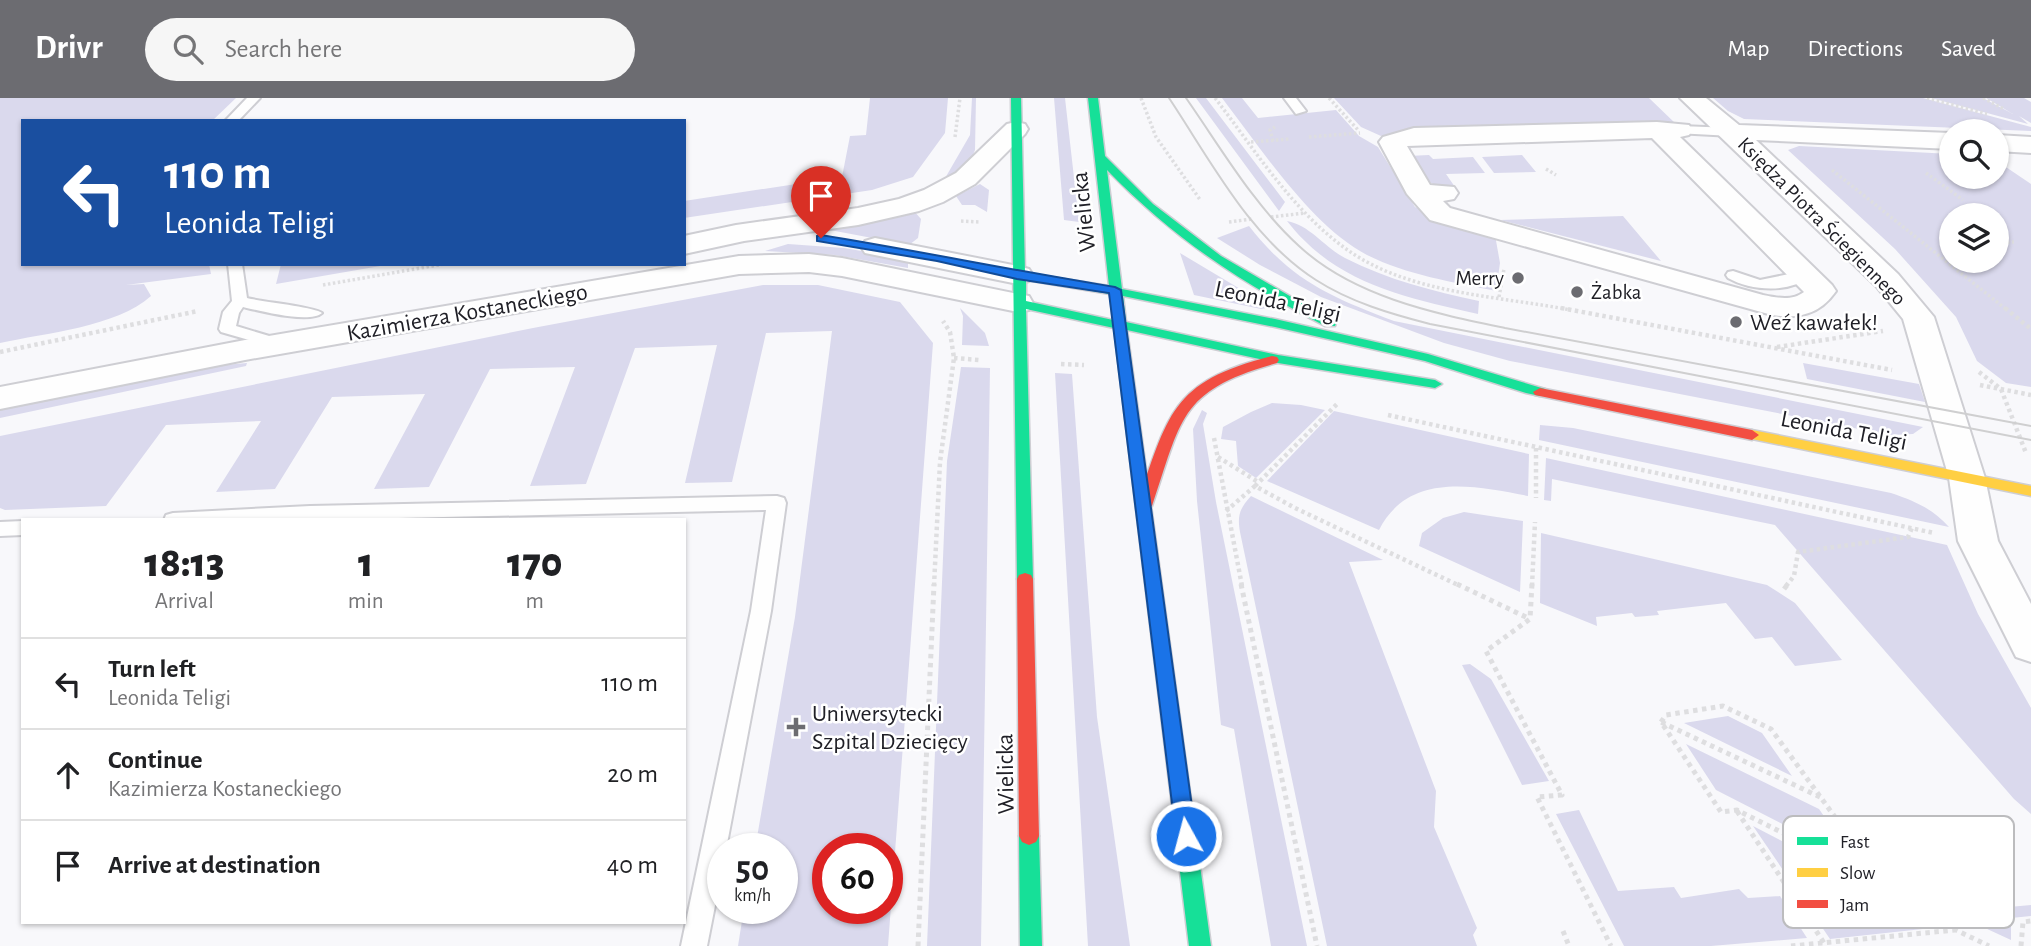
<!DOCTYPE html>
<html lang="en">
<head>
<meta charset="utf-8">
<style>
  body { margin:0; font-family:"Alegreya Sans",sans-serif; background:#f6f6f6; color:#202124; height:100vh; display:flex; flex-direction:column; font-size:26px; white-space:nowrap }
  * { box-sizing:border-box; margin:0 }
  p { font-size:23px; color:#757577 }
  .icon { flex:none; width:38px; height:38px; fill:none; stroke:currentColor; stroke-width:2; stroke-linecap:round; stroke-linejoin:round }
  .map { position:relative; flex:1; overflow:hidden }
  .sheet { position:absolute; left:21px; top:420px; width:665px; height:406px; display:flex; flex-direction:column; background:#fff; border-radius:0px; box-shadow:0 2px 5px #0004 }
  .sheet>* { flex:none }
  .top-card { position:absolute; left:21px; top:21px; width:665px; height:147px; border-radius:0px; box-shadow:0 2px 5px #0004; background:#1a4fa0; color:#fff; overflow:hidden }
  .buttons { position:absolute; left:1939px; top:21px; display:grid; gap:14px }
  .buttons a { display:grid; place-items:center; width:70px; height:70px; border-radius:50%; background:#fff; box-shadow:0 2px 5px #0004; font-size:35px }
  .speed { position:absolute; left:707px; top:735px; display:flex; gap:14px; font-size:35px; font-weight:700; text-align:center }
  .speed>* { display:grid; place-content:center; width:91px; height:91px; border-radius:50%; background:#fff; box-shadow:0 2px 5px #0004; line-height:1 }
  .speed small { font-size:18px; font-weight:400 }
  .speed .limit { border:10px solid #d22; background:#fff; color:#111 }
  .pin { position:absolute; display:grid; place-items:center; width:60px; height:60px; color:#fff; margin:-72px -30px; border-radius:50% 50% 50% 0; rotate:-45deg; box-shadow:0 0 7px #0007 }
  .pin .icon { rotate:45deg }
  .me { position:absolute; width:77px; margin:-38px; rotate:353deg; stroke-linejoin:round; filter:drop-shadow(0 0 5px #0008) }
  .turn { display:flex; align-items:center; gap:24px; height:147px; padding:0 28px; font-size:32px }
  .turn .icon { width:91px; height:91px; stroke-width:2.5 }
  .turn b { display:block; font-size:49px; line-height:60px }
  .eta { display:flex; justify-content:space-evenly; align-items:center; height:119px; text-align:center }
  .eta b { font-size:42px; font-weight:800; line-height:49px }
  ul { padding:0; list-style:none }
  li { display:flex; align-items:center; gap:21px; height:91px; padding:0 28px; border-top:2px solid #e0e0e0 }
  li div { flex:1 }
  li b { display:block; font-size:26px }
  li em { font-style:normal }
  header { display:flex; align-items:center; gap:42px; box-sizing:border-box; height:98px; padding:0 35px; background:#6c6c71; color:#fff }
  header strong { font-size:33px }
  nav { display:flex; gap:38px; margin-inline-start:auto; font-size:24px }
  .search { width:490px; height:63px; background:#f6f6f6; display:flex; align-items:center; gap:18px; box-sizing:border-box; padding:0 24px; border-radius:38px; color:#757577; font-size:26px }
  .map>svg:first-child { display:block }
  .green { fill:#dad9ed; fill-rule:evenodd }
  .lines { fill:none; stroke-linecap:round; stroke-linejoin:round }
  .lane-casing { stroke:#ceced3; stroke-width:4 }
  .street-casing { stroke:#ceced3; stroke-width:4 }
  .fast-casing { stroke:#ceced3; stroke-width:3 }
  .slow-casing { stroke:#ceced3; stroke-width:3 }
  .jam-casing { stroke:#ceced3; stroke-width:3 }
  .path-far2 { stroke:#dedee0; stroke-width:3.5; stroke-dasharray:2.5 2.5; stroke-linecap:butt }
  .path-far1 { stroke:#dedee0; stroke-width:4.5; stroke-dasharray:3.5 3.5; stroke-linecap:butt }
  .path { stroke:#dedee0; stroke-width:5; stroke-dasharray:4.5 4.5; stroke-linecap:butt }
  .lane { fill:#fefefe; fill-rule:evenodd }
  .street { fill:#fefefe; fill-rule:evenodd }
  .fast { fill:#16e098; fill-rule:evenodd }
  .slow { fill:#ffcf43; fill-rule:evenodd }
  .jam { fill:#f24e42; fill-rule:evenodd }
  .tram { stroke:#cfcfd0; stroke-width:2 }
  .route { fill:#1a73e8; stroke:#114b97; stroke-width:2 }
  .poi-dot { fill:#6c6c71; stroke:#fff; stroke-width:2.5 }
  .labels { text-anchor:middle; stroke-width:5; stroke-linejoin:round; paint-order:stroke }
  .far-street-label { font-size:21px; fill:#202027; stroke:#fff }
  .far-poi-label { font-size:21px; fill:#202027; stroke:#fff; text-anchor:end }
  .street-label { font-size:24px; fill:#202027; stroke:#fff }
  .poi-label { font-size:24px; fill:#202027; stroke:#fff; text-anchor:start }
  .key { fill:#fff; stroke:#bcbcbe; stroke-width:2 }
  .key-label { font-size:19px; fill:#202027 }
</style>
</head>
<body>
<header>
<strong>Drivr</strong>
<div class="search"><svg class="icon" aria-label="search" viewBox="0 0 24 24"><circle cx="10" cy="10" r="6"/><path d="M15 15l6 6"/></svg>Search here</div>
<nav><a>Map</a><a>Directions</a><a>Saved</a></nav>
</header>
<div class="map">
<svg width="2031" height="848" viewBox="0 0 2031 848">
  <rect width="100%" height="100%" fill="#f8f8fb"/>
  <path class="green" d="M0,0h236l-24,23h-189v143h186l2,10 -85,11 18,-1 7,12c-34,31 -106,37 -151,47z
    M870,0h78l-3,35 -32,44 -41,13 -188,28v-17l158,-24 8,-41 16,-1z
    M972,0h4l-1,52c-5,15 -17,24 -31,30l26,-45z
    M1054,0h11l14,124 -15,-2z
    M1196,0h10l79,104 -6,9z
    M1222,0h20l16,20 78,-8 23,26 19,11 37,60 19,10 61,18 5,28 -4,28c-43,-9 -89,-16 -129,-36 -56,-29 -107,-108 -145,-157z
    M1334,0h315l27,26 -273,6 -22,6 -20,-9z
    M1713,0h210l108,29v4l-287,-12 -16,-8z
    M1931,0h52l30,16 -27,-16h38l7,4v21l-12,-7 9,8z
    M1799,48l152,8v23h46v-16l34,23v203l-25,-4 -29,-22 -21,-44 -61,-68 -107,-99zM1951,117h46v46h-46z
    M1429,57l4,4 40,-2 12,16 -39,1 9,13c-29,1 -31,-10 -47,-31z
    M1522,57l14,17 -42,1 -12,-16z
    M980,86l9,6 -2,22 -12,-7h-13l-6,-9z
    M914,113l7,8 -3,19 -9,7 -79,-15z
    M1623,118l38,45 -161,-41z
    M1287,123c23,4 38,27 58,37 43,22 88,33 134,43l-1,13c-74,-17 -142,-30 -191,-93z
    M1249,128c43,55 82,71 145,95l529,106 -10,7 -23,1 -380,-74 -66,-18 -123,-46 -61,-32 -43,-27z
    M788,146l56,4 64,11v9l-73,-13 -70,-4z
    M1180,155l82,49 5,6 -6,1 -67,-14z
    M281,166h111l-116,20z
    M763,187h55l82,17 33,41 -45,603h-150l6,-38h38v-59h-27l40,-232 37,-286 -66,2 -34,149 -47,1 32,-138 -82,3 -49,136 -56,2 45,-119 -85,2 -61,118 -55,2 51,-95 -93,3 -57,92 -59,3 45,-71 -95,4 -60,81 -101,4 -5,-2v-72l533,-108zM828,751h59v59h-59z
    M960,210l25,25 4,13 -27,-1 1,-29z
    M247,265l-1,3 -246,52v-11l177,-38z
    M1803,265l116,21 6,18 -118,-23z
    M961,269l29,1 -9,578h-54l20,-485z
    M1055,275l17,1 25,343 33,229h-42z
    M1272,305l29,2 24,5 -69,68 -18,-12 -2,-25 -15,-2 2,-12 28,-15z
    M1202,312l5,3 -4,11 13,78 91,444h-36l-37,-217 -13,-4 -24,-224 -4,-72z
    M1334,313l195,43 -1,42c-53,-10 -119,-25 -149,34l-112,-49z
    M1540,327l33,3 318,65c23,8 41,15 58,34l-410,-87z
    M1546,360l401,87 31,69 53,94v106l-17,-15 -239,-274 -223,-46 -1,22 -7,-1z
    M1251,398l132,64 -34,2 87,229 -2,36 43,101 -4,7 4,11h-150l-87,-414c-3,-17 0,-24 11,-36z
    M1464,414l59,9 -3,71 -101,-46 3,-13 21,-15z
    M1541,435l226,52 28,18 47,57 -47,6 -23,-29 -17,2 -29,-36 -69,8 2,4 -24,2 -3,-4 -36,4 1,9 -57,-23z
    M1470,566l21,15 58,102 -27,4 -60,-120z
    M1728,618l34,17 30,43 -108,-53z
    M1686,646l133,65 36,52 -139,-71z
    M1579,712l39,81 56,-4 7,11 58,-9 9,9 32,-2 27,42 -96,8h-87l-68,-132z
    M1753,728l125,65 10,15 44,22 -102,11z
    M1998,737l11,13 -59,8 7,10 -28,3 37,48 35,-3 -3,-6 33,-3v11l-20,2v22l-78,-36 -38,-49 39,-7 -2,-4z"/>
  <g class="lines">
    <g class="lane-casing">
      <path id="lane" d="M247,0h13l-22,23h-13z
        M1284,0h12l10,13 -10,3z
        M1680,28l52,2 6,4 -6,4 -56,-3 -2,-3z
        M228,166h14l5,34c16,4 68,9 75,15 -12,11 -62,-2 -79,-6l-4,6 -3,13 50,15 2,3 -2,3 -6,2 -59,-17 -2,-3 4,-17 9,-11z
        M1733,173l27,9 44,-9 7,4c-20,19 -60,16 -83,3l-2,-3 2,-3z
        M777,398l7,2 2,5 -15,108 -45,238h-3v16l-16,81h-26l70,-335 15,-101 -457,10h-145l2,-5 7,-2 137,-7z
        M23,423v14l-23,1v-14z"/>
    </g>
    <g class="street-casing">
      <path id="street" d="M1680,0h26l33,27 212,8v16l-195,-9 142,134 36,43 51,161 13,63 33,63v58l-15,-5 -58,-116 -9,-63 -46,-159 -27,-33z
        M1016,24l9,2 3,5 -3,5 -50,50 -32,18 -24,9 -61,14 -114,16 -60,13v-18l52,-11 122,-17 41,-9 25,-9 32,-17 51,-49z
        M1657,24l32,3 3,5 -3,5 -9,2 152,148 4,6c-16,23 -36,28 -64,24l-342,-95 -23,-26 -28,-52 4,-5 31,-9zM1652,40l152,154c-12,9 -26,6 -41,3l-313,-87 -7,-7 11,-2 4,-6 -4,-6 -24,-2 -23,-39z
        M1997,37l34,2v16l-34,-2z
        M875,140l143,28 11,3 4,6 -4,6 -11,3 -153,-31 -4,-6 4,-6z
        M809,156l33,4 176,36 11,2 4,7 -4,7 -11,2 -176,-36 -33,-4 -70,2 -494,86 -245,49v-22l245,-47 494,-84z"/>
    </g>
    <g class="fast-casing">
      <path id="fast" d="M1011,0h10l4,175 84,13 -21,-188h10l7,58 48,48 68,52 115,67 -1,3h-10c-85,-44 -151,-87 -218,-156l15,119 153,30 153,35 117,35 2,3 -7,4 -14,-3 -101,-32 -150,-34 -152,-31 3,26 152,33 157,25 7,4 -7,4 -157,-25 -151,-33 84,616h-22l-75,-618 -88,-19 7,270 -2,4h-12l-2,-4zM1026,182l84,14 3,26 -87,-19z
        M1029,729l7,3 3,6 3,110h-22l-1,-110 3,-6z"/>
    </g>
    <g class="slow-casing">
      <path id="slow" d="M1752,332l279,56v10l-284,-58 -2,-3 2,-3z"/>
    </g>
    <g class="jam-casing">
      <path id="jam" d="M1272,258l5,1 2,3 -2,3c-98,27 -95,55 -125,143l-8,5 -5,-1 -3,-4c33,-91 33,-124 136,-150z
        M1540,290l212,42 7,5 -7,5 -217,-45 -2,-3z
        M1025,475l6,2 2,4 6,257 -3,6 -7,3 -7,-3 -3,-6 -2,-257 2,-4z"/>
    </g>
    <path class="path-far2" d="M1141,0l15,39 45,64
      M1215,0c41,53 78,114 134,153 62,43 149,45 222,59
      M1329,0l30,33
      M1927,0l60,16
      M1983,0l21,11
      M955,39l5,-39
      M1309,39l51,-4
      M1273,43l-3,-11 5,-3
      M1251,44l39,-3
      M1546,71l10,6
      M1832,72l175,140
      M1926,75l37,27
      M1271,119l34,-4
      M961,123l19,1
      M1229,124l23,-3
      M1997,145l17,-1
      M323,187l121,-21
      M1499,199l5,-28"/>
    <path class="path-far1" d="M1561,210l331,62
      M2005,210l26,21
      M1777,249l106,-16
      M0,254l198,-41
      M954,260l25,2
      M1061,266l23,1
      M1979,274l22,17 25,64
      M1980,287l51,10
      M1388,317l546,118
      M1214,340l28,148
      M1536,350v50
      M1218,359l40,25
      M1255,388l82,-82
      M1226,413l29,-25 40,22 165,78
      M934,488l6,-124 14,-104 -4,-26 -7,-11
      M1532,488l3,-64
      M1786,488l8,-10 4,-24 110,-15 4,-9"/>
    <path class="path" d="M1241,486l76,362
      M1457,486l73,35
      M1532,486l-2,35 -44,32 76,144 -25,2 74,149
      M1784,491l4,-5
      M1661,624l5,-7 57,-9 48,23 125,172 93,45
      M1820,699l-159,-75 60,90 16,-2 144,72
      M1737,713l87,132
      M1563,833l6,15
      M918,848l16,-362
      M1791,848l164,-16
      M2021,848l2,-24 8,-1"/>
    <use href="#lane" class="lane"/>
    <use href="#street" class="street"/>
    <use href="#fast" class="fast"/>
    <use href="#slow" class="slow"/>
    <use href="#jam" class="jam"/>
    <path class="tram" d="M1169,0c42,63 81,140 147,182 34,22 75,34 114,44l601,116
      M1186,0c35,50 67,106 113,148 55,51 135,67 206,82l526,98"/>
  </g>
  <path class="route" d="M821,137c98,16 195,36 294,52l6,3 75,546 -3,7 -7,2 -7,-2 -3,-7 -67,-543 -92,-14 -80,-18 -120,-20v-5z"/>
  <g class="poi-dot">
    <circle cx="1518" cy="180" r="7"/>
    <circle cx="1577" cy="194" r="7"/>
    <circle cx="1736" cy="224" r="7"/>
    <path d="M792.5 618.5h7v7h7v7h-7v7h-7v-7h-7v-7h7z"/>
  </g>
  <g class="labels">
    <g class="far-street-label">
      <text transform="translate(1822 123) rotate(45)" y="7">Księdza Piotra Ściegiennego</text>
    </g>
    <g class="far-poi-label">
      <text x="1504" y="187">Merry</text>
      <text x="1591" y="201" text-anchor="start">Żabka</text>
    </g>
    <g class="street-label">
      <text transform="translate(1083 114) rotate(-96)" y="8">Wielicka</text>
      <text transform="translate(1278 203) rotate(12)" y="8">Leonida Teligi</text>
      <text transform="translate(467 214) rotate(-10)" y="8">Kazimierza Kostaneckiego</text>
      <text transform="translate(1844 332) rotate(11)" y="8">Leonida Teligi</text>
      <text transform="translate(1005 676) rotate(-91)" y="8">Wielicka</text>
    </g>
    <g class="poi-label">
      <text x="1750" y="232">Weź kawałek!</text>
      <text x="812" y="623">Uniwersytecki<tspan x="812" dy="28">Szpital Dziecięcy</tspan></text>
    </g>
  </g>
  <rect x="1783" y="718" width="231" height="112" rx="10" class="key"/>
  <rect x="1797" y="739" width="31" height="8" fill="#16e098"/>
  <rect x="1797" y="770" width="31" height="9" fill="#ffcf43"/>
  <rect x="1797" y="802" width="31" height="8" fill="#f24e42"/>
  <g class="key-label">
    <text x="1840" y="750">Fast</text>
    <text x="1840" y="781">Slow</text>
    <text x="1840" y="813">Jam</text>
  </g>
</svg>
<div class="buttons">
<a><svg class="icon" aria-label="search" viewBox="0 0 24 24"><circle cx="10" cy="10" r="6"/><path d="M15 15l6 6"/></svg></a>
<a><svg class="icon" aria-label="layers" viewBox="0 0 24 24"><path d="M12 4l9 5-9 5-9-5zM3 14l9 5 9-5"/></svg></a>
</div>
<div class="speed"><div>50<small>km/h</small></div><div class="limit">60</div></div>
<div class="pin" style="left:821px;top:140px;background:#d93025"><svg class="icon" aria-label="arrive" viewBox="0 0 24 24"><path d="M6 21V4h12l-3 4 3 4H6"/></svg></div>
<svg class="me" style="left:1186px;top:738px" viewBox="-20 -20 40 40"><circle r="17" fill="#1a73e8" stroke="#fff" stroke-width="3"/><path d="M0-11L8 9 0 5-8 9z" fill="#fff"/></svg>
<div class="top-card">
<div class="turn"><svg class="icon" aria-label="left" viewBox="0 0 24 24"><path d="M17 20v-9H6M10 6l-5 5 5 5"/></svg><div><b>110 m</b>Leonida Teligi</div></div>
</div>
<section class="sheet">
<div class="eta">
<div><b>18:13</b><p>Arrival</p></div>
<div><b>1</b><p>min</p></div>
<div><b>170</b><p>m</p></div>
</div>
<ul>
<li><svg class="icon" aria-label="left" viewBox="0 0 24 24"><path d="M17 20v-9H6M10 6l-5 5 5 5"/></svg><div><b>Turn left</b><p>Leonida Teligi</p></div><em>110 m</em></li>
<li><svg class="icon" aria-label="ahead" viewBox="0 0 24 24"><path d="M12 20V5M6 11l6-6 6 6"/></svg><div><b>Continue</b><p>Kazimierza Kostaneckiego</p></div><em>20 m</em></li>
<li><svg class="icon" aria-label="arrive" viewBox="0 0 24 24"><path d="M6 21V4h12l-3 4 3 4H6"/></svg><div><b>Arrive at destination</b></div><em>40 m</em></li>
</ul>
</section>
</div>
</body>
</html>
